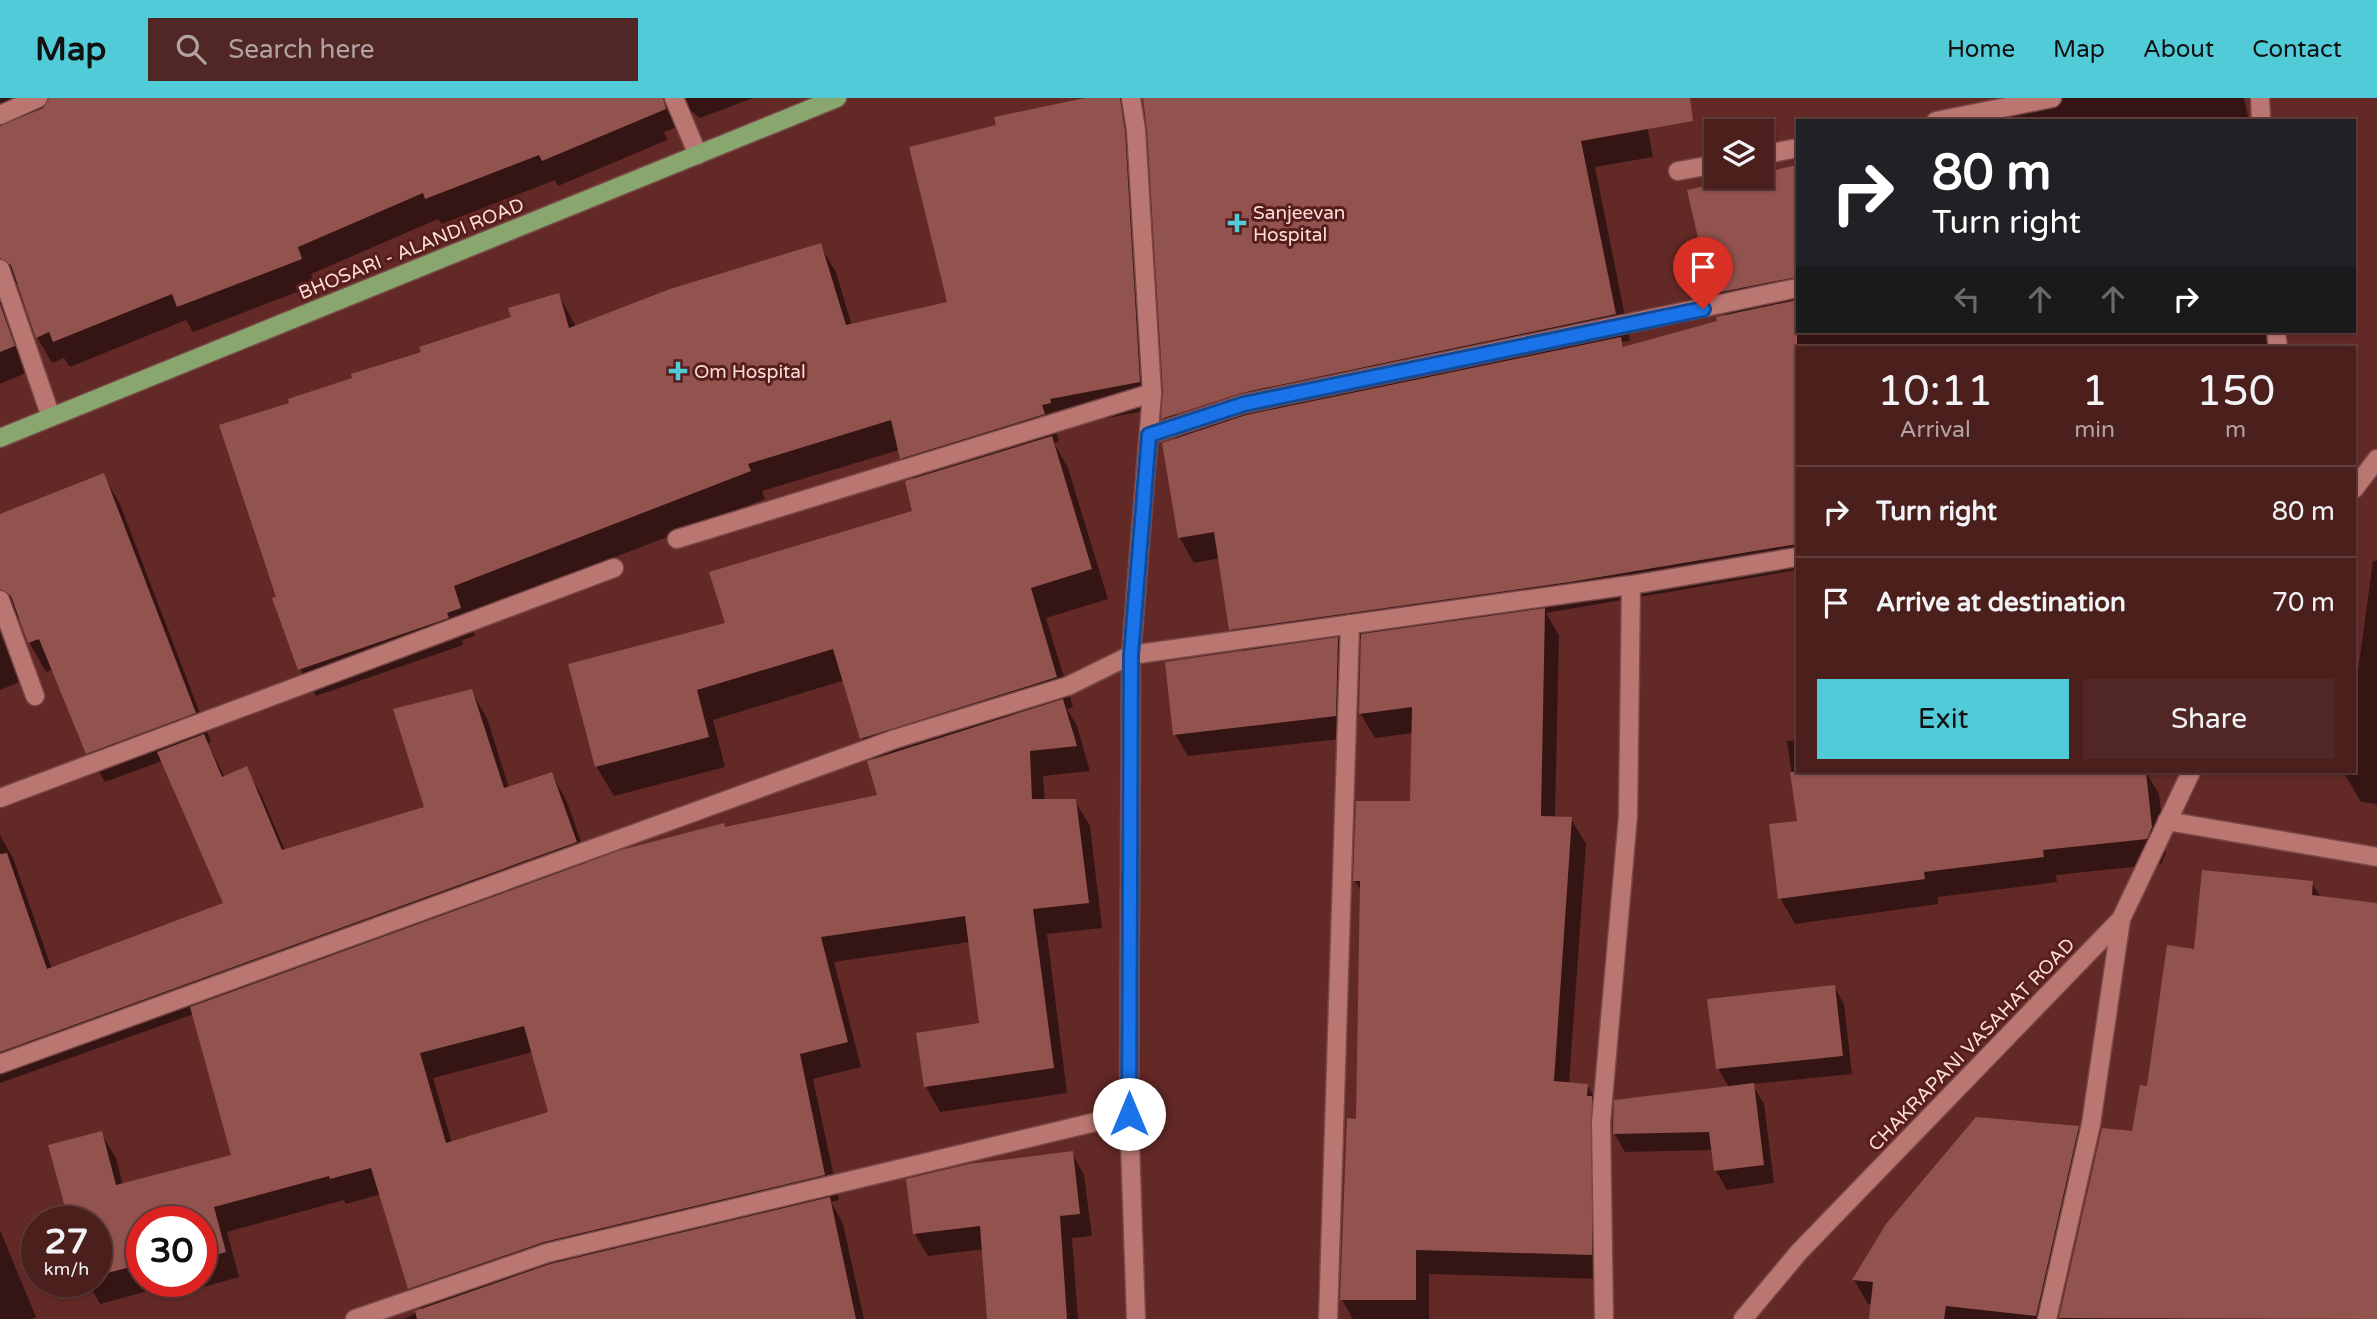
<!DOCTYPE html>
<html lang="en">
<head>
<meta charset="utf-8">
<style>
  body { margin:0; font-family:"Varela Round",sans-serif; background:#512725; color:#f1f3f6; height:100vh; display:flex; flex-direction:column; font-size:26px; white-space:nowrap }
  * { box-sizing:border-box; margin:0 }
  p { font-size:23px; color:#b2a2a3 }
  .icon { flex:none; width:38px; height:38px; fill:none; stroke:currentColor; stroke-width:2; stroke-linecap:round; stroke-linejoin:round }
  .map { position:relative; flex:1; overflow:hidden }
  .details { position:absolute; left:1796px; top:248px; width:560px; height:427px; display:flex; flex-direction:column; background:#4a1f1c; border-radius:0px; box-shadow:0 2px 5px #0004,0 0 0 2px #613d3b }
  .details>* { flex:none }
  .banner { position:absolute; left:1796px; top:21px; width:560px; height:214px; border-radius:0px; box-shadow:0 2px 5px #0004,0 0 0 2px #613d3b; background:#202124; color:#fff; overflow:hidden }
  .buttons { position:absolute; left:1704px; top:21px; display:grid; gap:14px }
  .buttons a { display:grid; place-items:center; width:70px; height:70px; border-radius:0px; background:#4a1f1c; box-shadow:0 2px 5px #0004,0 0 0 2px #613d3b; font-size:35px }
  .speed { position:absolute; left:21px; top:1108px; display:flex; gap:14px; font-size:35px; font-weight:700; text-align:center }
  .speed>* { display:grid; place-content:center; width:91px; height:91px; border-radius:50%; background:#4a1f1c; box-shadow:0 2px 5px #0004,0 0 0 2px #613d3b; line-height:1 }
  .speed small { font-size:18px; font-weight:400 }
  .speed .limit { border:10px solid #d22; background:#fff; color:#111 }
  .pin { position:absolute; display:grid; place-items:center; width:60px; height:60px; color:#fff; margin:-72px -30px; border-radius:50% 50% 50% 0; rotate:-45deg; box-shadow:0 0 7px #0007 }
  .pin .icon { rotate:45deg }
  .me { position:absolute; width:77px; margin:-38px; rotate:0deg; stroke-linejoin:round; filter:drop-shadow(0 0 5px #0008) }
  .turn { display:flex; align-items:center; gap:24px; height:147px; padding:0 21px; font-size:32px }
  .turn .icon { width:91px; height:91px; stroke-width:2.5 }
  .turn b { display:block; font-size:49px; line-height:60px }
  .lanes { display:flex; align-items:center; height:66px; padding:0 21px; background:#0003; justify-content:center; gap:35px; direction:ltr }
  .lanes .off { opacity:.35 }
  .eta { display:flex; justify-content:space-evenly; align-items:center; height:119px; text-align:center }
  .eta b { font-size:42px; font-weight:600; line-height:49px }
  .cta { display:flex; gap:14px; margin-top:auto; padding:14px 21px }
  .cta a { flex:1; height:80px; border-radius:0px; background:#52cbd8; color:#111; font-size:28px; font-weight:600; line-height:80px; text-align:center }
  .cta a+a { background:#512725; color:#f1f3f6 }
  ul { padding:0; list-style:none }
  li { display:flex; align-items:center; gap:21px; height:91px; padding:0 21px; border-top:2px solid #613d3b }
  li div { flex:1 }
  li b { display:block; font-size:26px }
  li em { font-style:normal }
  header { display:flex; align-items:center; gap:42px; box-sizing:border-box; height:98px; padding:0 35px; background:#52cbd8; color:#111 }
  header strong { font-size:33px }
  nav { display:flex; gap:38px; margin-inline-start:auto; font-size:24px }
  .search { width:490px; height:63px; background:#512725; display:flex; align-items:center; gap:18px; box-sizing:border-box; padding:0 24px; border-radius:0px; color:#b2a2a3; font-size:26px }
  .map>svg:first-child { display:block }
  .shadow { fill:#0007; fill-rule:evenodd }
  .building { fill:#92534e; fill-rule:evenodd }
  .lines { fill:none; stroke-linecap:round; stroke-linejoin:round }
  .minor-casing { stroke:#784746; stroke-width:21 }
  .major-casing { stroke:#784746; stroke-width:21 }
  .minor { stroke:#ba7771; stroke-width:18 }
  .major { stroke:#88a66e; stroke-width:18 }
  .route-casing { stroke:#114b97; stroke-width:18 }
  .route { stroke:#1a73e8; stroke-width:12 }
  .poi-dot { fill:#52cbd8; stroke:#571e1c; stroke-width:2.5 }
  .labels { text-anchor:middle; stroke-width:6; stroke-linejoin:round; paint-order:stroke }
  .poi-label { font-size:19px; fill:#fbdcd9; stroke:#571e1c; text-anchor:start }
  .street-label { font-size:19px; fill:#fbdcd9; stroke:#571e1c }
</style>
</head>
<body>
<header>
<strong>Map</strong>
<div class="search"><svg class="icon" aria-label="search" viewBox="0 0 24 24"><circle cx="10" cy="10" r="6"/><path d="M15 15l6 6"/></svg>Search here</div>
<nav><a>Home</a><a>Map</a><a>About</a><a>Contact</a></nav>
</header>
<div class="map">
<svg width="2377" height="1221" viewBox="0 0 2377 1221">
  <rect width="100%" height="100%" fill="#632926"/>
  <path class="shadow" d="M0,0h753l-53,20 -8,-6 -7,1 -8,14 -13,5 3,8 -109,46 -3,-6 -113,44 -4,-5 -127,55 4,11 -122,47 -7,-12 -116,47 -6,-9 -12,5 -15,-26 -18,-53h-8l17,88 -28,12z
    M1094,0h31l30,311 -90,17 1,4 -10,2 3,9 -5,2 14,25 40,131 -62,19 27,89 -6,2 10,17 13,45 -47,5 2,25h30l15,25 12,102 -55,6 20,159 -127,19 -14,-25 55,-63 -11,-82 -136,20 27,105 -48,12 26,121 -8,2 12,22 21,95h-460l18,-9 -12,-22 -29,-94 -35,10 -2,-4 -117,32 12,45 -74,21 -6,-10 -59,16 -13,-23h9l5,-148 15,25 7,27 111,-29 -40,-142 -194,69v-248l13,23 39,111 173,-65 -63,-143 -57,21 -17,-29 -34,-84 -8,3 -17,-30 -8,-24 -9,1 10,62 -22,9v-174l103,-41 17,29 91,238 -3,2 17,34 21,-9 16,27 23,55 141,-42 45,-118 16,27 22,70 43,-14 15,28 22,62 136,-35 154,-32 -4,-36 -13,-22 -17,-59 -132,40 12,47 -111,29 -18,-30 131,-141 187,-113v-32l-15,-30 -137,41 3,8 -297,115 7,22 -13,4 1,5 -147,51 -16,-27 -22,-71 13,-194 222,-86 46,-23 17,32 244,-82 16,27 16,54 97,-23 49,-176zM533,954l17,61 -98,30 -19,-65zM142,1124h59v59h-59z
    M1144,0h498l11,59 -58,10 35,174 -8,1 3,6 94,-26 7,-6 -13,-22 -23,-103 107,-25v165h472l3,17h-475v222l-251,43 13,22 -4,183 16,1 15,25 -17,240 18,1 15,25 3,169 -176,-5v45h-76l-11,-19 16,-179 4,-228 -7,-12 57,-78 1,-70 -38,5 -15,-25 3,-75 -24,4 11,19 -2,77 -160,18 -13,-22 69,-82 -14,-23 -10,-71 -26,5 -15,-26 -3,-97 -13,-21 2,-26 -16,-264zM1248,290l1,4 -72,24v-4z
    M1999,0h245l5,23h-245l7,-2z
    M2373,463h4v243l-16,-2 -17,-29 10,-1v-72z
    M1797,642v32h349l13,22 7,59 -5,11 -105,11 1,7 -119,15v7l-143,20 -15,-26 19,-75 -12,-82z
    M2312,785l9,15 56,7v414h-317l43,-189 30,3 63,-182z
    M1834,888l10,18 8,70 -100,10 12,20 10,79 -47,7 -11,-19 -3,-21 -88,2 -11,-19 115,-45 -11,-20z
    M2078,1030l13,23 -37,168h-183l2,-15h-5l-14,-24 34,-55z
    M1072,1055l12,22 8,61 -20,2 6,81h-90l-4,-70 -56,7 -13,-22z
    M0,1132l36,87 -4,2h-32z"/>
  <path class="building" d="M49,0h614l3,11 -124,52 -3,-6 -114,44 -2,-6 -125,54 4,12 -125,48 -5,-13 -119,48 -4,-10 -13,6 -25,-73 -11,-7v-132l43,-18z
    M1085,0h35l5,33 15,251 -90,17 1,4 -9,2 3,9 -145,45 -9,-39 -143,44 3,7 -297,115 7,22 -14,5 2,5 -151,52 -26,-72 4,-1 -57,-172 70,-22 -1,-4 64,-21 -1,-4 70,-22 -2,-5 92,-30 -3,-9 51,-15 10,35 101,-39 151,-46 25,82 101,-23 -38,-155 87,-22 -2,-8z
    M1143,0h547l3,23 -112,20 35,173 -375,79 -80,26 2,-27 -16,-263z
    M1797,67v112l-86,17 -24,-104 59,-13h16v-4z
    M1797,202v244l-227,38 -341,48 -15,-98 -36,6 -16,-95 84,-28 375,-78 2,10 94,-26 -1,-4z
    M0,206l15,42 -15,6z
    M1052,338l40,133 -61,19 26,89 -197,62 -27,-90 -136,41 12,47 -114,30 -27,-103 157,-41 -16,-51 203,-61 -7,-30z
    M104,375l92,240 -110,41 -47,-115 -11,4 -17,-47 -11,-7v-75z
    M1545,510l-4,208 31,1 -18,264 34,3 -1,12h5v159l-176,-5v50h-76l7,-182 9,1 4,-238h-7l3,-80h54l2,-94 -53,7 2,-80z
    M1338,539l-2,79 -163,19 -8,-73z
    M472,591l32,99 48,-16 25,70 -577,210v-198l7,-1 40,116 176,-66 -66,-151 47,-18 18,43 25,-11 35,84 142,-43 -31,-98z
    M1063,601l14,47 -47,5 2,48h44l13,104 -56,6 21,159 -130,19 -8,-54 63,-10 -14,-107 -144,21 27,105 -48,12 25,121 -281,67 -136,47 -37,-121 -41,11 -1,-3 -115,31 12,45 -25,7v-37h-59v42l-46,12v-54h-27l-21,-77 54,-14 14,54 115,-30 -41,-148 431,-157 103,-27 1,4 152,-32 -10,-34zM524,928l24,86 -102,31 -26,-90z
    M1790,674h356l6,55 -5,12 -104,11 1,7 -120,15 1,7 -147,20 -9,-75 28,-3z
    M2202,772l111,11 -1,14 65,8v416l-318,-1 43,-190 30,3 8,-46 7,1 20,-141 27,4z
    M1835,887l8,71 -127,13 -9,-70z
    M1754,985l10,82 -50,6 -5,-39 -96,2 1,-34z
    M1976,1019l103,9 -43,190 -90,-10 -2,13h-75l4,-37 -21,-2 34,-56z
    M1073,1053l7,63 -20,2 7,103h-80l-7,-93 -67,8 -7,-55 63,-15z
    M830,1099l26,122h-439l-2,-8 135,-47z"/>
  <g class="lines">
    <g class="minor-casing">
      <path id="minor" d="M674,0l24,57
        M1131,0l5,32 16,263 -21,262 -2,459 7,205
        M2260,0l1,23
        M0,17l38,-17
        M1936,23l116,-23
        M1762,57l35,-7
        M1678,73l39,-7
        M0,171l51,148
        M2276,233l2,17
        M1149,337l94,-31 554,-116
        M2354,391l23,-30
        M677,441l475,-146
        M0,502l35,96
        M0,700l614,-230
        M2167,723l210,36
        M0,966l895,-325 173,-53 63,-31 500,-70 166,-28
        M355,1221l192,-66 582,-139
        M1328,1221l22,-695
        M1604,1221l-3,-197 27,-306 3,-231
        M1743,1221l56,-67 322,-333 70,-147
        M2047,1221l44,-195 30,-205"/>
    </g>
    <g class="major-casing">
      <path id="major" d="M0,340l837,-340"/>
    </g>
    <use href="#minor" class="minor"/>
    <use href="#major" class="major"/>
  </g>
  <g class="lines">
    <g class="route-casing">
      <path id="route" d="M1129,1016l2,-459 18,-220 95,-31 459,-95"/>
    </g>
    <use href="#route" class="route"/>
  </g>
  <g class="poi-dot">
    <path d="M1233.5 114.5h7v7h7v7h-7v7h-7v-7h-7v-7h7z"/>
    <path d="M674.5 262.5h7v7h7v7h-7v7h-7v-7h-7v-7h7z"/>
  </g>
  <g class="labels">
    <g class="poi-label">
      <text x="1253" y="121">Sanjeevan<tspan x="1253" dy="22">Hospital</tspan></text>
      <text x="694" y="280">Om Hospital</text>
    </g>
    <g class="street-label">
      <text transform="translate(411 150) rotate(-22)" y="7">BHOSARI - ALANDI ROAD</text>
      <text transform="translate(1971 946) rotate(-46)" y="7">CHAKRAPANI VASAHAT ROAD</text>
    </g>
  </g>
</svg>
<div class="buttons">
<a><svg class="icon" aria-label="layers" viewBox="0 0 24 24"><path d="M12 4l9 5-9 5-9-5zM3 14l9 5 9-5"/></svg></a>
</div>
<div class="speed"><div>27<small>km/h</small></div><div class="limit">30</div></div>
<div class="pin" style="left:1703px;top:211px;background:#d93025"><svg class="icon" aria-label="arrive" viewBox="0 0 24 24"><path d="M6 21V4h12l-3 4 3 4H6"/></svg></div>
<svg class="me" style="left:1129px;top:1016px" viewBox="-20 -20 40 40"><circle r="19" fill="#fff"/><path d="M0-13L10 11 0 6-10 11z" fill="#1a73e8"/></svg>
<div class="banner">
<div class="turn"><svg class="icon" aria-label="right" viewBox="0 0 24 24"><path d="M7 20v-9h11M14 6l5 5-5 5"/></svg><div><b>80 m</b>Turn right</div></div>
<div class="lanes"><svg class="icon off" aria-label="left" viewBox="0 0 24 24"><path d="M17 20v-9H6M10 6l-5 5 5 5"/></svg><svg class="icon off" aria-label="ahead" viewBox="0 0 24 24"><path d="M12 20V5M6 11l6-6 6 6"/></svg><svg class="icon off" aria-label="ahead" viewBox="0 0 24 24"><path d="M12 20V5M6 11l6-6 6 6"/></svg><svg class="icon" aria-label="right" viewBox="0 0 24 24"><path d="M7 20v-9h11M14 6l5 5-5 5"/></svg></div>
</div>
<section class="details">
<div class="eta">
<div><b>10:11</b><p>Arrival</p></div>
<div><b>1</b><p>min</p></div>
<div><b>150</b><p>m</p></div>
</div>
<ul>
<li><svg class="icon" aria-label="right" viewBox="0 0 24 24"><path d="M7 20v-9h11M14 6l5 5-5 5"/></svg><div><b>Turn right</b></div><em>80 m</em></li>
<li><svg class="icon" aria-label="arrive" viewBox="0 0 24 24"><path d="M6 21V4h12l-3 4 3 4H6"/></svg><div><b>Arrive at destination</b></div><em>70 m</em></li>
</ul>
<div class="cta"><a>Exit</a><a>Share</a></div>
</section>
</div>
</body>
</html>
